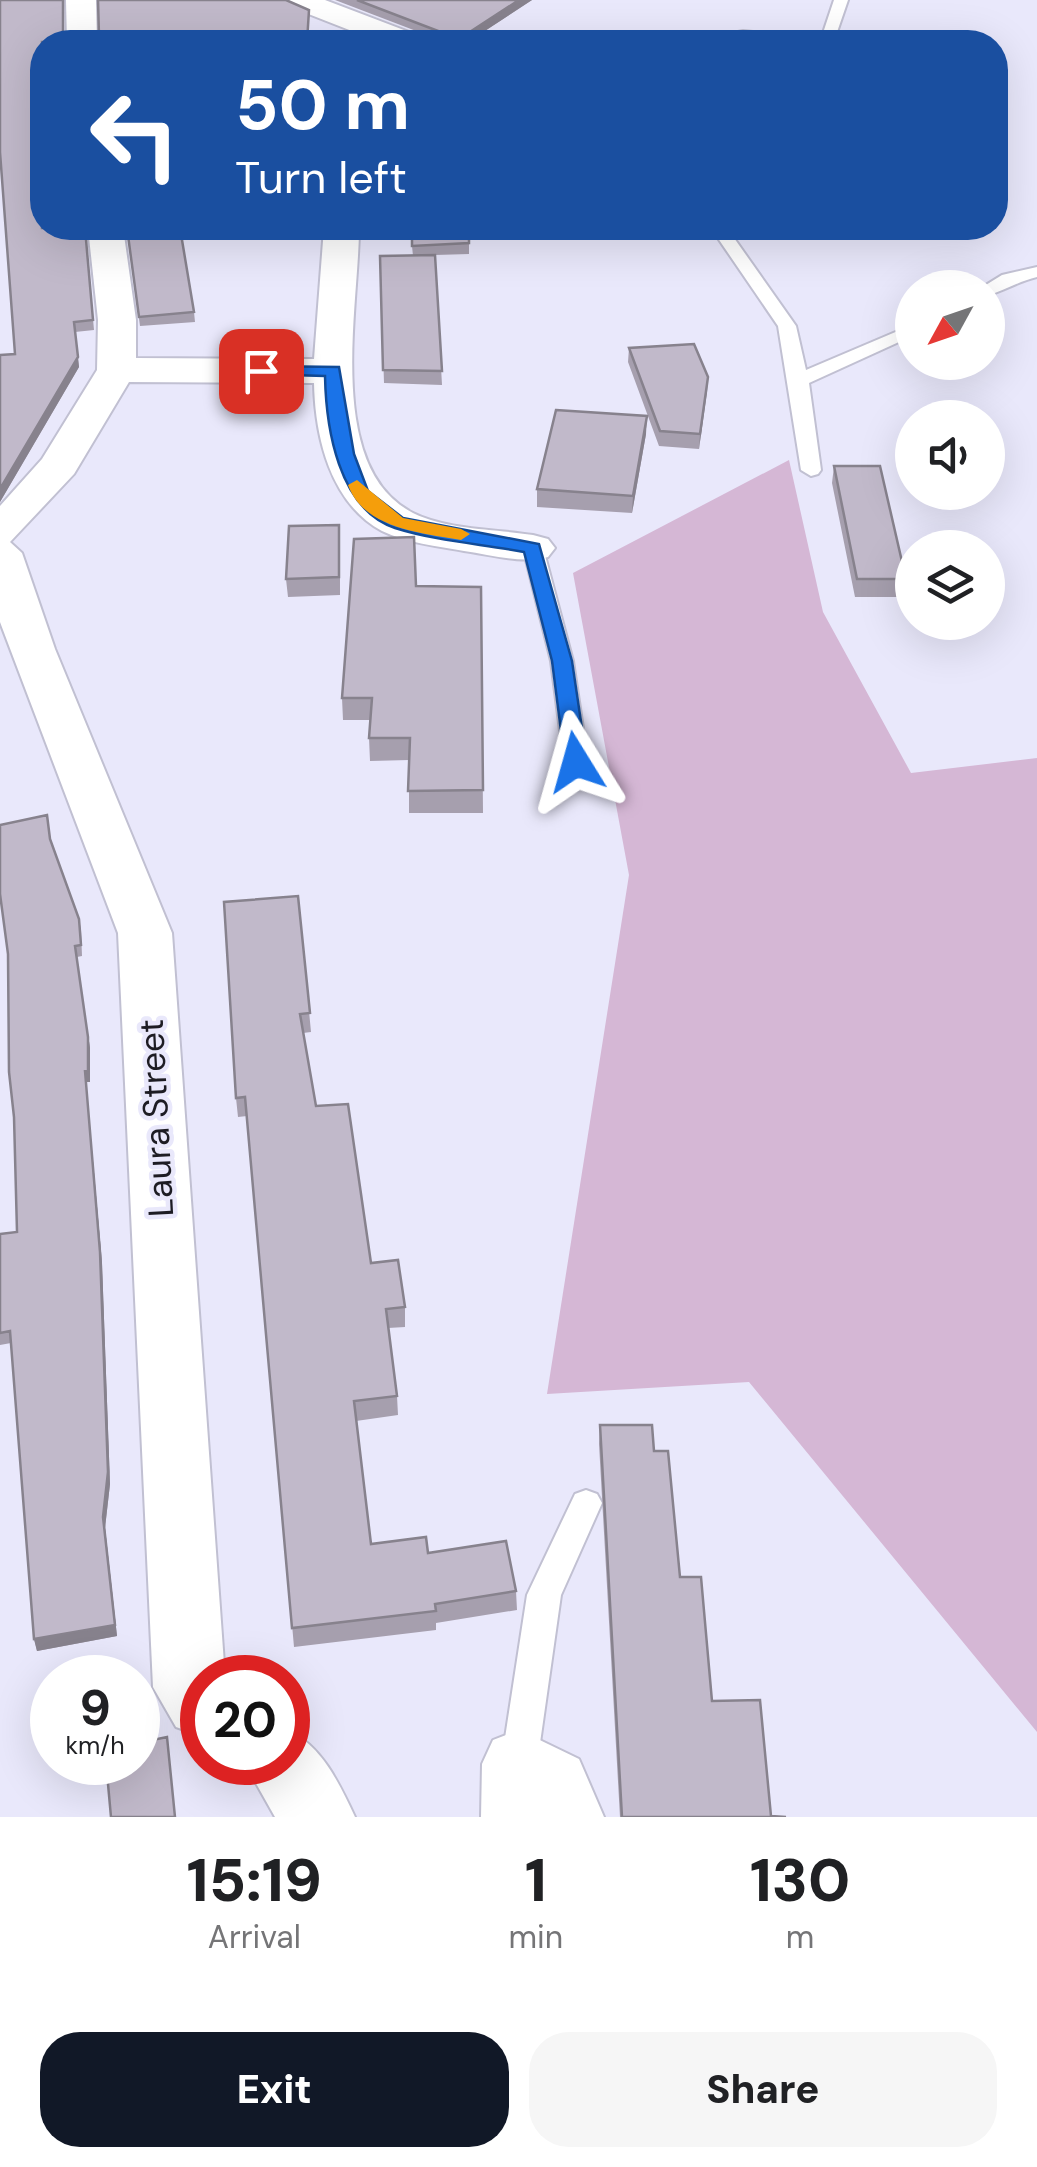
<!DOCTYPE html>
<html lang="en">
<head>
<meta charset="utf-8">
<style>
  body { margin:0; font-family:"DM Sans",sans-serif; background:#f6f6f6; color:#202124; height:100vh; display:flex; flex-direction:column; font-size:38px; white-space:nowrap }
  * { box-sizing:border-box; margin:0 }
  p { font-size:32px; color:#757577 }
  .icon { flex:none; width:55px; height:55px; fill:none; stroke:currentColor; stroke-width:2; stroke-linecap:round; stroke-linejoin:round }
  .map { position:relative; height:1817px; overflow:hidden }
  .details { display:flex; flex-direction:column; background:#fff; flex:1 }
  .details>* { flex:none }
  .top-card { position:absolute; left:30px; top:30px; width:978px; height:210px; border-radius:40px; box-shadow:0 10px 40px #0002; background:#1a4fa0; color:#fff; overflow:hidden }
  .needle { width:65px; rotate:230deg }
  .tools { position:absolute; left:895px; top:270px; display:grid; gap:20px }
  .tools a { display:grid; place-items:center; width:110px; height:110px; border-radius:50%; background:#fff; box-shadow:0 10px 40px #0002; font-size:50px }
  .speed { position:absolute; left:30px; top:1655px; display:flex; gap:20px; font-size:50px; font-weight:700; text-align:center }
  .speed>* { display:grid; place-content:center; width:130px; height:130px; border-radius:50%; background:#fff; box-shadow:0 10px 40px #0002; line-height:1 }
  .speed small { font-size:25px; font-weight:400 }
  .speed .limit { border:15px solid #d22; background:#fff; color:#111 }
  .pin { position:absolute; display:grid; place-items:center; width:85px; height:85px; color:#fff; margin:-42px; border-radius:20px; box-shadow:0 5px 15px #0006 }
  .me { position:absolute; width:110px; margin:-55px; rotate:352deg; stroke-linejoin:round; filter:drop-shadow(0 0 8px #0008) }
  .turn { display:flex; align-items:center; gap:35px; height:210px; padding:0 40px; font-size:45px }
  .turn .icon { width:130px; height:130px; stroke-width:2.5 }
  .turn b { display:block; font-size:70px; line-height:85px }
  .eta { display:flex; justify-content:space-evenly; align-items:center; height:170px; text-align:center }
  .eta b { font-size:60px; font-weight:800; line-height:70px }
  .action { display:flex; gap:20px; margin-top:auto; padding:20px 40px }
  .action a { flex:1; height:115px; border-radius:40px; background:#111827; color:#fff; font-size:40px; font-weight:800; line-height:115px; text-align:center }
  .action a+a { background:#f6f6f6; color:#202124 }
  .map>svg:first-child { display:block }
  .green { fill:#d5b7d5 }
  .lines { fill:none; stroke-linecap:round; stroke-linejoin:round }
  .lane-casing { stroke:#c1c0d2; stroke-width:4 }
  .street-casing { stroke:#c1c0d2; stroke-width:4 }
  .lane { fill:#fff; fill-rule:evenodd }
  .street { fill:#fff; fill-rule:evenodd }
  .wall { fill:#a69fae }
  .shaded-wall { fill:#87828d }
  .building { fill:#c1b9ca; stroke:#87828d; stroke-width:2.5 }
  .route { fill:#1a73e8; stroke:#114b97; stroke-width:2.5 }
  .slow { fill:#f59e0b }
  .labels { text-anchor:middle; stroke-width:9; stroke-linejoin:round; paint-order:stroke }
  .street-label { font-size:35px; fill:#1d1c23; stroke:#e9e8fb }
</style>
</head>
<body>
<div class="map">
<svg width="1037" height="1817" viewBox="0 0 1037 1817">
  <rect width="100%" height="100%" fill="#e9e8fb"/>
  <path class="green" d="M789,460l34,152 88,161 126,-15v974l-288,-350 -202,12 82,-519 -56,-302z"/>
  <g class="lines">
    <g class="lane-casing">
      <path id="lane" d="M834,0h14l-12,35 -9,7h-143l59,-11 70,7 10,-5z
        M711,228h16l69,98 10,44 106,-45v11l-103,47 12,87 -3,4 -7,2 -10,-6 -23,-144z
        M1037,267v10c-18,4 -33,14 -49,18v-7h-7l21,-13z
        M533,542l10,6 30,113 15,101 -12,7 -12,-7 -13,-101 -28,-113z
        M586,1490l11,4 5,9 -41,92 -24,169 -6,11 -12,5 -12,-5 -6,-11 26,-169 48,-101z"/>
    </g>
    <g class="street-casing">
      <path id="street" d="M66,0h30l1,42h-30z
        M283,0h42l92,35 4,7h-41l-92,-36z
        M88,228h35l13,92v38l178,1 10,-131h35c0,79 -35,240 54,285 34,17 83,16 120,22l15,4 7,9 -7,9c-26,7 -56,-2 -84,-6 -26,-5 -58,-8 -82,-20 -52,-28 -67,-95 -68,-148l-185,-1 -55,92 -64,68 12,11 33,96 117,284 53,745h-23v58l-26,-9 -23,-40 -35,-754 -118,-311v-116l42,-47 55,-89 1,-50z
        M519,1730l60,29 25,58h-123l1,-53 11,-24z
        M288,1731c33,13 52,54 67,86h-80l-31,-55h44z"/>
    </g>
    <use href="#lane" class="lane"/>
    <use href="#street" class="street"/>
  </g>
  <path class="wall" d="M0,0h63l1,36h35l-1,-36h188l23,10v8l-1,24h-266v186h43l9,102 -19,2 4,35 -79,135v-147l15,-1 -15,-202z
    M335,0h197l-64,42h-23z
    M127,228l67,84 1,10 -55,4z
    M469,228v26l-34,1 7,130 -58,-2 -4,-127h33l-1,-10z
    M629,348l79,29 -9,72 -40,-3 -31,-84z
    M646,434l-14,79 -95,-6v-18z
    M834,466l72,113 -2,18h-49l-23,-114z
    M340,543v52l-52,2 -2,-18z
    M416,586l65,1 2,226h-74v-53l-39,1 -1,-23 1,-18h-27l-1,-22z
    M51,840l28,79 2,11 1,26 -5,1 13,91v34h-4l16,181 8,221 -5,44 12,108 -80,15 -3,-12 -23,-296 -11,2v-111l17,-2 -3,-115 -6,-163z
    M298,896l13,136 -8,1 13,73 55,157 34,44v20l-17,1 9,68 1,19 -42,6 15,123 57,9 88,38 1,19 -81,13v7l-142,17 -47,-531 -9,1 -2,-19z
    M600,1425l80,152 32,124 59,115 15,1h-166l-21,-373z"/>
  <path class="shaded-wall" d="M519,0h13l-64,42h-9v-3z
    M74,322l5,45 -79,135v-13z
    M708,377l-1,15 -8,57 1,-15z
    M647,416l-1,18 -14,79 1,-17z
    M75,946l15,102v34h-4l16,181 8,221 -5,44 12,108 -80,15 -3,-12 69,-122 -18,-446z"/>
  <path class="building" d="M0,0h63v36h36l-1,-36h188l23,10 -2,32h-59v-1l-54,1h-152v186h43l8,92 -19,2 4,35 -78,132v-134l15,-1 -15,-202z
    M357,0h162l-60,39z
    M565,37l16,5h-15z
    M127,228h53l14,84 -55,5z
    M412,228h57v15l-57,3z
    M435,255l7,116 -59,-1 -3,-114z
    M694,344l14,33 -8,57 -40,-3 -31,-83z
    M556,410l91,6 -14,80 -96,-7z
    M834,466h46l26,113h-49z
    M339,525v52l-53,2 3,-53z
    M414,537l2,49 65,1 2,203 -75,1 2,-53h-41l3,-40h-30l12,-159z
    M47,815l3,24 29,80 2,26 -6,1 13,91v33l-3,1 15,181 8,220 -5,45 12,108 -81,14 -24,-308 -10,2v-99l17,-2 -3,-115 -5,-45 -1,-118 -8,-60v-69z
    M298,896l12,117 -10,1 16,92 32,-2 23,159 27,-3 7,47 -19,2 11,87 -43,5 17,143 55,-7 2,16 78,-12 10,50 -81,13 1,7 -144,17 -47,-531 -9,1 -12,-196z
    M600,1425h52l2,26h14l12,126h21l11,124 48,-1 11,116 15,1h-164z
    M167,1737l8,80h-64l-5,-55h32v-19z"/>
  <path class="route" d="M261,366l78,1 15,87 14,37 35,27 136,26 33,117 15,101 -4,5 -7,2 -11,-7 -13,-101 -28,-109c-42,-8 -88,-11 -129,-24 -57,-19 -69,-101 -70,-152l-70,-2v-7z"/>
  <path class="slow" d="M357,480l46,38 58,11 9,5 -9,6c-39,-7 -97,-11 -113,-55z"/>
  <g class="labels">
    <g class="street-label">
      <text transform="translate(156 1118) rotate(-93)" y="12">Laura Street</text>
    </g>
  </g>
</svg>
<div class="tools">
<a><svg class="needle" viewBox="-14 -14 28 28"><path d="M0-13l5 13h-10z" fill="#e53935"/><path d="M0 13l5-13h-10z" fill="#757577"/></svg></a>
<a><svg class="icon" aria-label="sound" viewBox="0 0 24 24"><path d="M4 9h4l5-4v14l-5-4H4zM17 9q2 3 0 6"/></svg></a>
<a><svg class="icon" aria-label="layers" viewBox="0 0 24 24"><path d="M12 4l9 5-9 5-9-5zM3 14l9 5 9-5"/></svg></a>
</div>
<div class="speed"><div>9<small>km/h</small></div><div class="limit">20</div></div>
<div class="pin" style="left:261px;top:371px;background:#d93025"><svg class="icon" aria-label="arrive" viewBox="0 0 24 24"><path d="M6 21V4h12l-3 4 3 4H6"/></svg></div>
<svg class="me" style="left:576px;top:762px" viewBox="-20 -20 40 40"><path d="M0-17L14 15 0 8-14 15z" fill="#1a73e8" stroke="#fff" stroke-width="4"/></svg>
<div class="top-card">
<div class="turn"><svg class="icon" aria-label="left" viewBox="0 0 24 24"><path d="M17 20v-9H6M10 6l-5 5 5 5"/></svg><div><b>50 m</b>Turn left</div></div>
</div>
</div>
<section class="details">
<div class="eta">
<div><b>15:19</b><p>Arrival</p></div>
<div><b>1</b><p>min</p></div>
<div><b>130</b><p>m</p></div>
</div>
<div class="action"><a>Exit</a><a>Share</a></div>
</section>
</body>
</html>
